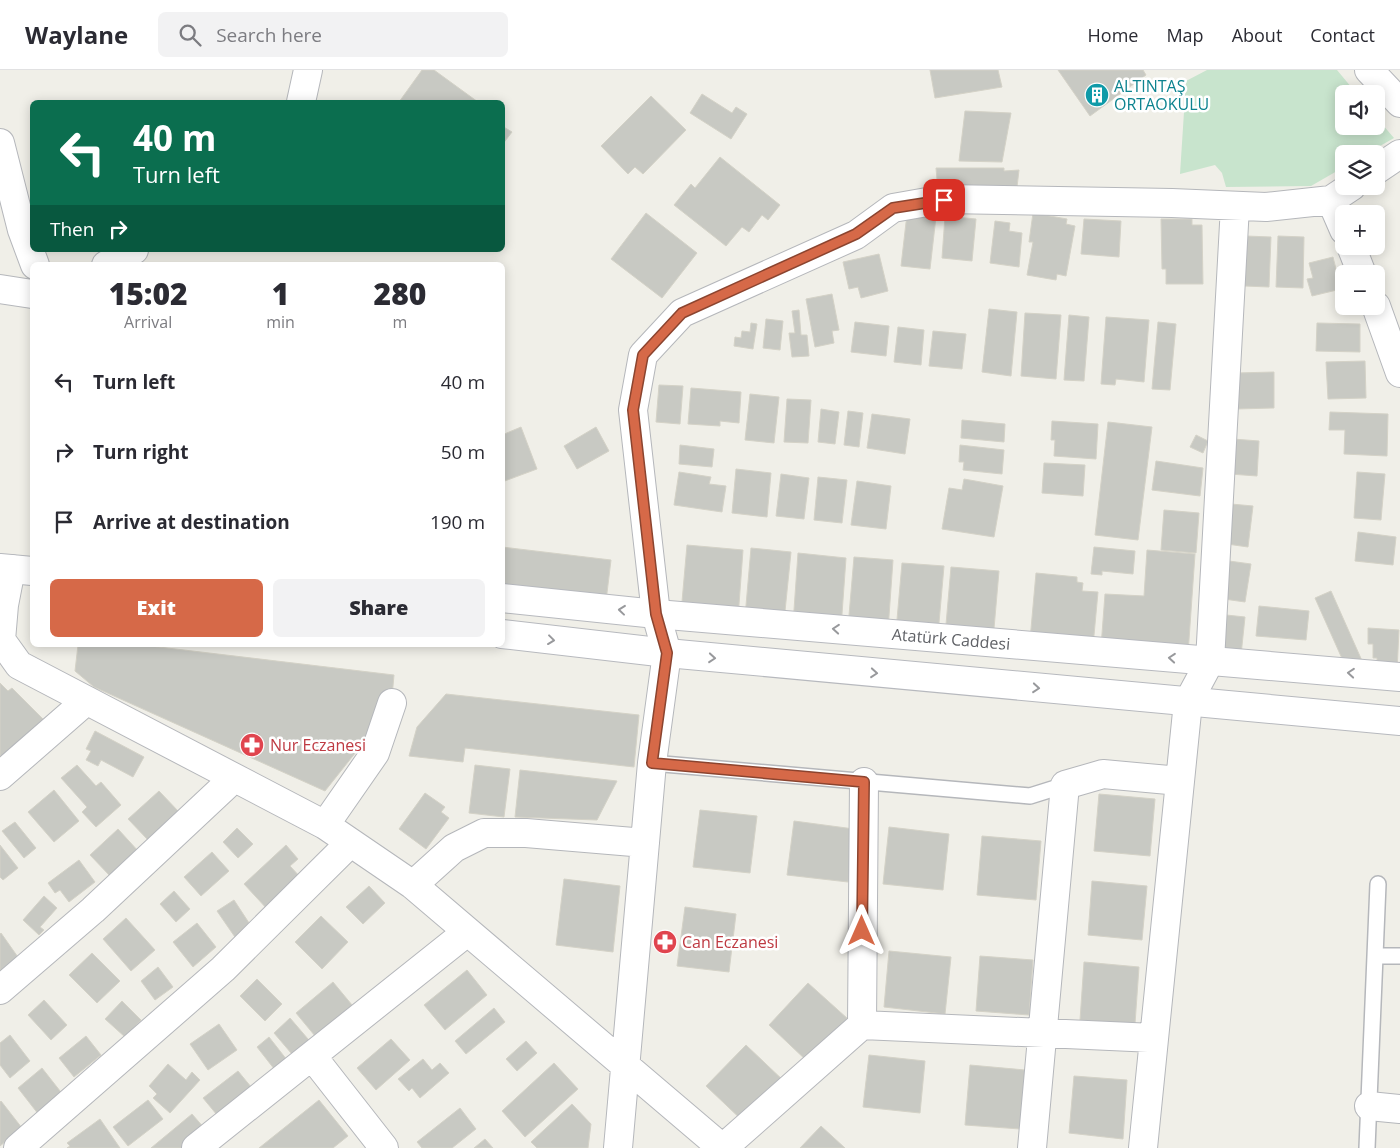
<!DOCTYPE html>
<html lang="en">
<head>
<meta charset="utf-8">
<style>
  body { margin:0; font-family:"Open Sans",sans-serif; background:#f2f2f3; color:#2b2b33; height:100vh; display:flex; flex-direction:column; font-size:19px; white-space:nowrap }
  * { box-sizing:border-box; margin:0 }
  p { font-size:16px; color:#7c7c81 }
  .icon { flex:none; width:28px; height:28px; fill:none; stroke:currentColor; stroke-width:2; stroke-linecap:round; stroke-linejoin:round }
  .map { position:relative; flex:1; overflow:hidden }
  .details { position:absolute; left:30px; top:192px; width:475px; height:385px; display:flex; flex-direction:column; background:#fff; border-radius:8px; box-shadow:0 2px 12px #0003 }
  .details>* { flex:none }
  .guide { position:absolute; left:30px; top:30px; width:475px; height:152px; border-radius:8px; box-shadow:0 2px 12px #0003; background:#0b6e4f; color:#fff; overflow:hidden }
  .fabs { position:absolute; left:1335px; top:15px; display:grid; gap:10px }
  .fabs a { display:grid; place-items:center; width:50px; height:50px; border-radius:8px; background:#fff; box-shadow:0 2px 12px #0003; font-size:25px }
  .pin { position:absolute; display:grid; place-items:center; width:42px; height:42px; color:#fff; margin:-21px; border-radius:10px; box-shadow:0 2px 8px #0006 }
  .me { position:absolute; width:55px; margin:-28px; rotate:0deg; stroke-linejoin:round; filter:drop-shadow(0 0 4px #0008) }
  .turn { display:flex; align-items:center; gap:18px; height:105px; padding:0 20px; font-size:22px }
  .turn .icon { width:65px; height:65px; stroke-width:2.5 }
  .turn b { display:block; font-size:35px; line-height:42px }
  .then { display:flex; align-items:center; height:48px; padding:0 20px; background:#0003; gap:10px; font-size:19px }
  .eta { display:flex; justify-content:space-evenly; align-items:center; height:85px; text-align:center }
  .eta b { font-size:30px; font-weight:800; line-height:35px }
  .button { display:flex; gap:10px; margin-top:auto; padding:10px 20px }
  .button a { flex:1; height:58px; border-radius:8px; background:#d66948; color:#fff; font-size:20px; font-weight:800; line-height:58px; text-align:center }
  .button a+a { background:#f2f2f3; color:#2b2b33 }
  ul { padding:0; list-style:none }
  li { display:flex; align-items:center; gap:15px; height:70px; padding:0 20px }
  li div { flex:1 }
  li b { display:block; font-size:19px }
  li em { font-style:normal }
  header { display:flex; align-items:center; gap:30px; box-sizing:border-box; height:70px; padding:0 25px; background:#fff; border-bottom:1px solid #e1e1e2 }
  header strong { font-size:24px }
  nav { display:flex; gap:28px; margin-inline-start:auto; font-size:18px }
  .search { width:350px; height:45px; background:#f2f2f3; display:flex; align-items:center; gap:12px; box-sizing:border-box; padding:0 18px; border-radius:8px; color:#7c7c81; font-size:19px }
  .map>svg:first-child { display:block }
  .green { fill:#c8e4cd }
  .building { fill:#c8c9c3; stroke:#d4d2c7 }
  .lines { fill:none; stroke-linecap:round; stroke-linejoin:round }
  .service-casing { stroke:#b5b7bb; stroke-width:18 }
  .minor-casing { stroke:#b5b7bb; stroke-width:30 }
  .secondary-casing { stroke:#b7b9be; stroke-width:30 }
  .service { stroke:#fff; stroke-width:15 }
  .minor { stroke:#fff; stroke-width:28 }
  .secondary { stroke:#fff; stroke-width:28 }
  .oneway { stroke:#98999c }
  .route-casing { stroke:#8b442f; stroke-width:12 }
  .route { stroke:#d66948; stroke-width:9 }
  .labels { text-anchor:middle; stroke-width:5; stroke-linejoin:round; paint-order:stroke }
  .culture-label { font-size:16px; fill:#0d838f; stroke:#fff; text-anchor:start }
  .street-label { font-size:16px; fill:#606267; stroke:#fff }
  .health-label { font-size:16px; fill:#be3a42; stroke:#fff; text-anchor:start }
</style>
</head>
<body>
<header>
<strong>Waylane</strong>
<div class="search"><svg class="icon" aria-label="search" viewBox="0 0 24 24"><circle cx="10" cy="10" r="6"/><path d="M15 15l6 6"/></svg>Search here</div>
<nav><a>Home</a><a>Map</a><a>About</a><a>Contact</a></nav>
</header>
<div class="map">
<svg width="1400" height="1078" viewBox="0 0 1400 1078">
  <rect width="100%" height="100%" fill="#f0efe8"/>
  <path class="green" d="M1207,0h130l20,24h-13v32h32v-9l18,21 -28,16h-22v13l-33,19 -85,1 -4,-14 -7,-8 -35,9 6,-93z"/>
  <path class="building" d="M422,0h12l44,32h-79z
    M930,0h68l4,17 -67,11z
    M1058,0h85l3,5 -56,41z
    M702,24l30,19 4,-6 11,7 -16,25 -41,-26z
    M651,26l35,34 -43,44 -8,-7 -7,7 -27,-28z
    M965,41l46,2 -9,49 -43,-1z
    M502,56l10,6 -10,13z
    M720,87l60,48 -12,15 -6,-5 -13,17 -7,-5 -16,19 -52,-41 17,-21 4,4z
    M936,98h68v3l15,-1 -2,17 -79,4z
    M646,143l51,40 -35,45 -51,-39z
    M1033,143l34,6 -1,5 9,2 -9,50 -9,-2 -1,6 -29,-5 6,-33h-4z
    M907,144l29,3 -6,52 -29,-3z
    M945,146l31,3 -4,42 -30,-3z
    M1084,149l37,2 -2,36 -38,-3z
    M1161,149h31v6h10l1,59h-37v-15h-4z
    M995,151l15,2 -1,8 13,2 -3,34 -29,-4z
    M1246,166l25,1 -2,50 -24,-1z
    M1278,166l26,1 -1,51 -27,-1z
    M879,184l9,37 -27,7 -3,-11 -9,2 -6,-27z
    M1333,187l8,32 -29,7 -5,-17 6,-1 -4,-15z
    M832,224l7,36 -7,1 2,12 -19,4 -9,-48z
    M989,239l28,3 -6,64 -29,-4z
    M799,240l2,25h6l2,21 -17,1 -3,-24h6l-3,-22z
    M1025,243l36,2 -5,64 -35,-3z
    M1069,245l20,2 -5,64 -20,-1z
    M1106,247l43,3 -5,62 -28,-3 -1,6 -14,-1z
    M766,249l17,2 -3,29 -17,-2z
    M855,252l34,4 -3,30 -35,-4z
    M1158,252l18,2 -6,66 -18,-1z
    M751,253l6,1 -4,25 -19,-3 1,-9 6,1 1,-7 8,1z
    M1317,253l43,1v28l-44,-1z
    M898,257l26,3 -3,35 -27,-3z
    M933,261l33,3 -4,35 -33,-3z
    M1365,291l1,37 -38,1 -2,-37z
    M1274,302v36l-37,1 -1,-36z
    M659,315l24,1 -3,38 -24,-2z
    M691,318l50,4 -2,31 -19,-2v5l-32,-2z
    M750,324l29,3 -5,46 -29,-3z
    M787,329l24,1 -3,43 -24,-1z
    M821,339l18,3 -4,32 -17,-2z
    M848,341l15,2 -4,34 -15,-2z
    M1330,342l58,2 -1,42 -43,-2 1,-24h-16z
    M872,344l38,5 -5,35 -38,-6z
    M962,350l43,4 -1,18 -43,-4z
    M1052,351l46,3 -2,35 -42,-3 1,-16h-4z
    M1108,352l44,5 -14,113 -43,-5z
    M521,357l16,42 -35,13v-47z
    M596,357l13,24 -32,18 -13,-23z
    M1196,365l12,6 -5,12 -13,-6z
    M1233,369l26,2 -2,35 -27,-2z
    M680,375l34,4 -2,18 -33,-3z
    M960,375l44,5 -2,24 -39,-4 1,-8h-5z
    M1156,391l47,7 -3,28 -48,-6z
    M1044,393l41,2 -2,31 -41,-3z
    M736,399l35,4 -4,44 -35,-4z
    M679,402l32,5 -2,7 17,2 -4,26 -48,-7z
    M1357,402l28,2 -4,46 -27,-2z
    M781,404l28,4 -5,41 -28,-3z
    M818,407l29,3 -5,43 -28,-3z
    M964,409l39,7 -9,51 -52,-8 7,-41 13,2z
    M857,411l34,5 -5,43 -35,-4z
    M1231,434l22,2 -5,41 -21,-3z
    M1164,440l35,3 -3,40 -35,-3z
    M1358,462l38,5 -3,28 -38,-4z
    M687,475l56,5 -5,68 -57,-5z
    M502,477l109,13 -5,41 -104,-12z
    M1094,477l41,4 -2,23 -31,-3v4l-11,-1z
    M751,478l40,4 -7,69 -39,-4z
    M1147,480l48,4 -7,100 -87,-7 4,-53 39,2z
    M798,483l48,5 -5,70 -48,-4z
    M854,487l39,3 -5,70 -40,-3z
    M1229,491l22,3 -6,38 -21,-3z
    M902,493l42,3 -6,68 -42,-3z
    M951,497l48,4 -6,69 -48,-4z
    M1036,503l41,4v5l6,1 -1,8 16,1 -5,54 -63,-6z
    M1331,521l32,72h-19l-29,-65z
    M1259,536l50,5 -3,29 -50,-4z
    M1217,544l28,3 -4,38 -29,-4z
    M1368,558l31,2 -2,41 -20,-1v-12h-4v-14h-5z
    M78,575h64l252,30 -3,33 -66,83 -231,-104 -19,-16z
    M0,613l8,8 4,-3 31,31 -39,39 -4,-3z
    M446,624l193,21 -5,52 -169,-19 -2,14 -54,-6 8,-29z
    M95,661l49,26 -11,20 -32,-17 -3,6 -12,-6 5,-9 -5,-2z
    M77,695l19,21 5,-4 20,23 -25,22 -14,-15 5,-5 -26,-29z
    M475,695l35,4 -6,48 -35,-4z
    M520,700l97,11 -20,39 -82,-3z
    M54,720l25,31 -25,21 -26,-30z
    M159,721l20,21 -31,28 -20,-21z
    M425,723l20,14 -4,5 8,6 -23,31 -27,-20z
    M1099,724l56,5 -5,57 -56,-5z
    M700,740l57,6 -7,57 -57,-6z
    M794,751l60,8 -6,53 -61,-7z
    M15,752l21,26 -12,10 -22,-27z
    M889,757l60,7 -6,56 -60,-6z
    M237,758l16,16 -15,14 -15,-16z
    M118,759l21,23 -28,25 -21,-22z
    M982,766l59,5 -5,59 -59,-5z
    M0,775l18,23 -15,12 -3,-3z
    M286,775l12,14 -8,7 12,13 -34,31 -24,-26z
    M212,782l17,19 -28,25 -17,-19z
    M79,790l16,22 -26,20 -9,-12 -5,3 -7,-10z
    M564,809l56,7 -7,66 -57,-7z
    M1092,811l55,5 -5,54 -54,-5z
    M369,816l16,17 -22,21 -17,-17z
    M174,821l16,18 -14,13 -16,-18z
    M44,826l13,12 -17,19 4,3 -5,5 -16,-15z
    M234,830l19,29 -16,11 -20,-29z
    M685,837l51,7 -7,58 -52,-6z
    M321,846l27,26 -26,27 -27,-27z
    M126,848l29,32 -24,21 -28,-32z
    M197,853l19,24 -23,20 -20,-25z
    M1,863l19,27 -20,14v-40z
    M889,881l62,6 -6,57 -61,-7z
    M92,883l28,28 -23,22 -28,-28z
    M980,886l53,4 -4,55 -53,-4z
    M1084,892l55,5 -4,57 -55,-4z
    M158,897l15,20 -18,13 -14,-19z
    M467,900l20,25 -42,35 -21,-25z
    M257,909l25,25 -17,17 -25,-25z
    M333,912l24,29 -37,31 -24,-29z
    M808,913l40,36 -40,43 -39,-37z
    M44,930l23,25 -16,15 -23,-25z
    M122,931l19,19 -16,17 -20,-18z
    M494,938l11,14 -39,32 -11,-13z
    M290,948l24,28 -17,14 -23,-27z
    M219,954l18,26 -29,20 -18,-26z
    M10,965l20,26 -20,17 -10,-13v-22z
    M86,966l15,19 -27,22 -15,-19z
    M269,967l18,23 -12,10 -18,-23z
    M391,969l19,21 -34,30 -19,-22z
    M526,971l11,12 -20,18 -11,-12z
    M746,975l40,38 -40,41 -40,-38z
    M869,985l56,6 -5,52 -57,-6z
    M423,989l9,11 8,-7 9,10 -29,25 -8,-10 -3,3 -11,-12z
    M554,993l24,26 -53,48 -23,-26z
    M168,994l18,16 6,-8 8,8 -30,33 -17,-15 4,-4 -8,-8z
    M970,995l55,5 -5,59 -55,-4z
    M42,998l22,28 -25,19 -21,-27z
    M238,1001l18,22 -34,28 -19,-23z
    M1074,1006l53,4 -4,59 -54,-6z
    M148,1030l15,19 -35,27 -15,-19z
    M319,1030l29,36 -15,12h-74z
    M1,1031l21,27 -22,18v-44z
    M572,1034l19,20 -3,24h-51l-6,-6z
    M460,1038l16,21 -24,19h-30l-5,-6z
    M192,1044l13,15 -23,19h-31z
    M100,1049l20,29h-53l3,-2 -3,-3z
    M821,1056l24,22h-45z
    M485,1069l8,9h-19z"/>
  <g class="lines">
    <g class="service-casing">
      <path id="service" d="M652,693l378,33 35,-11
        M1375,886h25
        M1367,1078l11,-264"/>
    </g>
    <g class="minor-casing">
      <path id="minor" d="M1369,0l31,33
        M301,32l7,-32
        M0,73l22,87 13,35
        M1376,100l24,-16
        M1331,130l13,30
        M1351,176l11,28
        M106,195l28,-15
        M0,219l32,5
        M1376,236l24,67
        M11,499l-7,36 -3,35 18,25 306,160 88,60 309,263
        M0,706l86,-75
        M325,755l50,-72 17,-50
        M413,815l41,-37 30,-15h42l119,10
        M0,920l93,-80 141,-132
        M862,955l2,-243
        M312,986l72,92
        M1369,1036l31,3
        M18,1078l205,-179 127,-126
        M196,1078l271,-216
        M618,1078l34,-385 15,-110 -11,-39 -23,-204 10,-55 39,-42 174,-78 37,-27 51,-9 228,4 94,4 65,-7 21,-14
        M723,1078l139,-123 292,13
        M1032,1078l33,-363 38,-11 77,7
        M1143,1078l45,-446 22,-41 25,-455"/>
    </g>
    <g class="secondary-casing">
      <g id="secondary">
        <path d="M0,498l32,3"/>
        <path id="s1" d="M502,528l154,16 744,63"/>
        <path d="M502,564l165,19 733,68"/>
      </g>
    </g>
    <use href="#service" class="service"/>
    <use href="#minor" class="minor"/>
    <use href="#secondary" class="secondary"/>
  </g>
  <defs><path id="oneway-chevron" d="M-2-3.5L2.5 0L-2 3.5" fill="none" stroke-width="1.6" stroke-linecap="round" stroke-linejoin="round" transform="scale(1.25)"/></defs>
  <g class="oneway">
    <use href="#oneway-chevron" transform="translate(622 540) rotate(-174)"/>
    <use href="#oneway-chevron" transform="translate(836 559) rotate(-175)"/>
    <use href="#oneway-chevron" transform="translate(551 570) rotate(7)"/>
    <use href="#oneway-chevron" transform="translate(712 588) rotate(5)"/>
    <use href="#oneway-chevron" transform="translate(1172 588) rotate(-175)"/>
    <use href="#oneway-chevron" transform="translate(874 603) rotate(5)"/>
    <use href="#oneway-chevron" transform="translate(1351 603) rotate(-175)"/>
    <use href="#oneway-chevron" transform="translate(1036 618) rotate(5)"/>
  </g>
  <g class="lines">
    <g class="route-casing">
      <path id="route" d="M862,861l2,-149 -212,-19 15,-110 -11,-39 -23,-204 10,-55 39,-42 174,-79 37,-26 51,-8"/>
    </g>
    <use href="#route" class="route"/>
  </g>
  <defs>
    <g id="building-disc" transform="scale(1.25)"><circle r="9.5" fill="#0f9aa8" stroke="#fff"/><path d="M-4-6H4V6H1V3H-1V6H-4ZM-2.5-4.3h1.7v1.8h-1.7ZM.8-4.3h1.7v1.8H.8ZM-2.5-1h1.7V.8h-1.7ZM.8-1h1.7V.8H.8Z" fill="#fff"/></g>
    <g id="pharmacy-disc" transform="scale(1.25)"><circle r="9.5" fill="#e0444e" stroke="#fff"/><path d="M-2-6h4v4h4v4h-4v4h-4v-4h-4v-4h4Z" fill="#fff"/></g>
  </defs>
  <g fill-rule="evenodd">
    <use href="#building-disc" x="1097" y="25"/>
    <use href="#pharmacy-disc" x="252" y="675"/>
    <use href="#pharmacy-disc" x="665" y="872"/>
  </g>
  <g class="labels">
    <g class="culture-label">
      <text x="1114" y="22">ALTINTAŞ<tspan x="1114" dy="18">ORTAOKULU</tspan></text>
    </g>
    <g class="street-label">
      <text dy="6" stroke="none"><textPath href="#s1" startOffset="451">Atatürk Caddesi</textPath></text>
    </g>
    <g class="health-label">
      <text x="270" y="681">Nur Eczanesi</text>
      <text x="682" y="878">Can Eczanesi</text>
    </g>
  </g>
</svg>
<div class="fabs">
<a><svg class="icon" aria-label="sound" viewBox="0 0 24 24"><path d="M4 9h4l5-4v14l-5-4H4zM17 9q2 3 0 6"/></svg></a>
<a><svg class="icon" aria-label="layers" viewBox="0 0 24 24"><path d="M12 4l9 5-9 5-9-5zM3 14l9 5 9-5"/></svg></a>
<a>+</a>
<a>−</a>
</div>
<div class="pin" style="left:944px;top:130px;background:#d93025"><svg class="icon" aria-label="arrive" viewBox="0 0 24 24"><path d="M6 21V4h12l-3 4 3 4H6"/></svg></div>
<svg class="me" style="left:862px;top:861px" viewBox="-20 -20 40 40"><path d="M0-17L14 15 0 8-14 15z" fill="#d66948" stroke="#fff" stroke-width="4"/></svg>
<div class="guide">
<div class="turn"><svg class="icon" aria-label="left" viewBox="0 0 24 24"><path d="M17 20v-9H6M10 6l-5 5 5 5"/></svg><div><b>40 m</b>Turn left</div></div>
<div class="then">Then<svg class="icon" aria-label="right" viewBox="0 0 24 24"><path d="M7 20v-9h11M14 6l5 5-5 5"/></svg></div>
</div>
<section class="details">
<div class="eta">
<div><b>15:02</b><p>Arrival</p></div>
<div><b>1</b><p>min</p></div>
<div><b>280</b><p>m</p></div>
</div>
<ul>
<li><svg class="icon" aria-label="left" viewBox="0 0 24 24"><path d="M17 20v-9H6M10 6l-5 5 5 5"/></svg><div><b>Turn left</b></div><em>40 m</em></li>
<li><svg class="icon" aria-label="right" viewBox="0 0 24 24"><path d="M7 20v-9h11M14 6l5 5-5 5"/></svg><div><b>Turn right</b></div><em>50 m</em></li>
<li><svg class="icon" aria-label="arrive" viewBox="0 0 24 24"><path d="M6 21V4h12l-3 4 3 4H6"/></svg><div><b>Arrive at destination</b></div><em>190 m</em></li>
</ul>
<div class="button"><a>Exit</a><a>Share</a></div>
</section>
</div>
</body>
</html>
